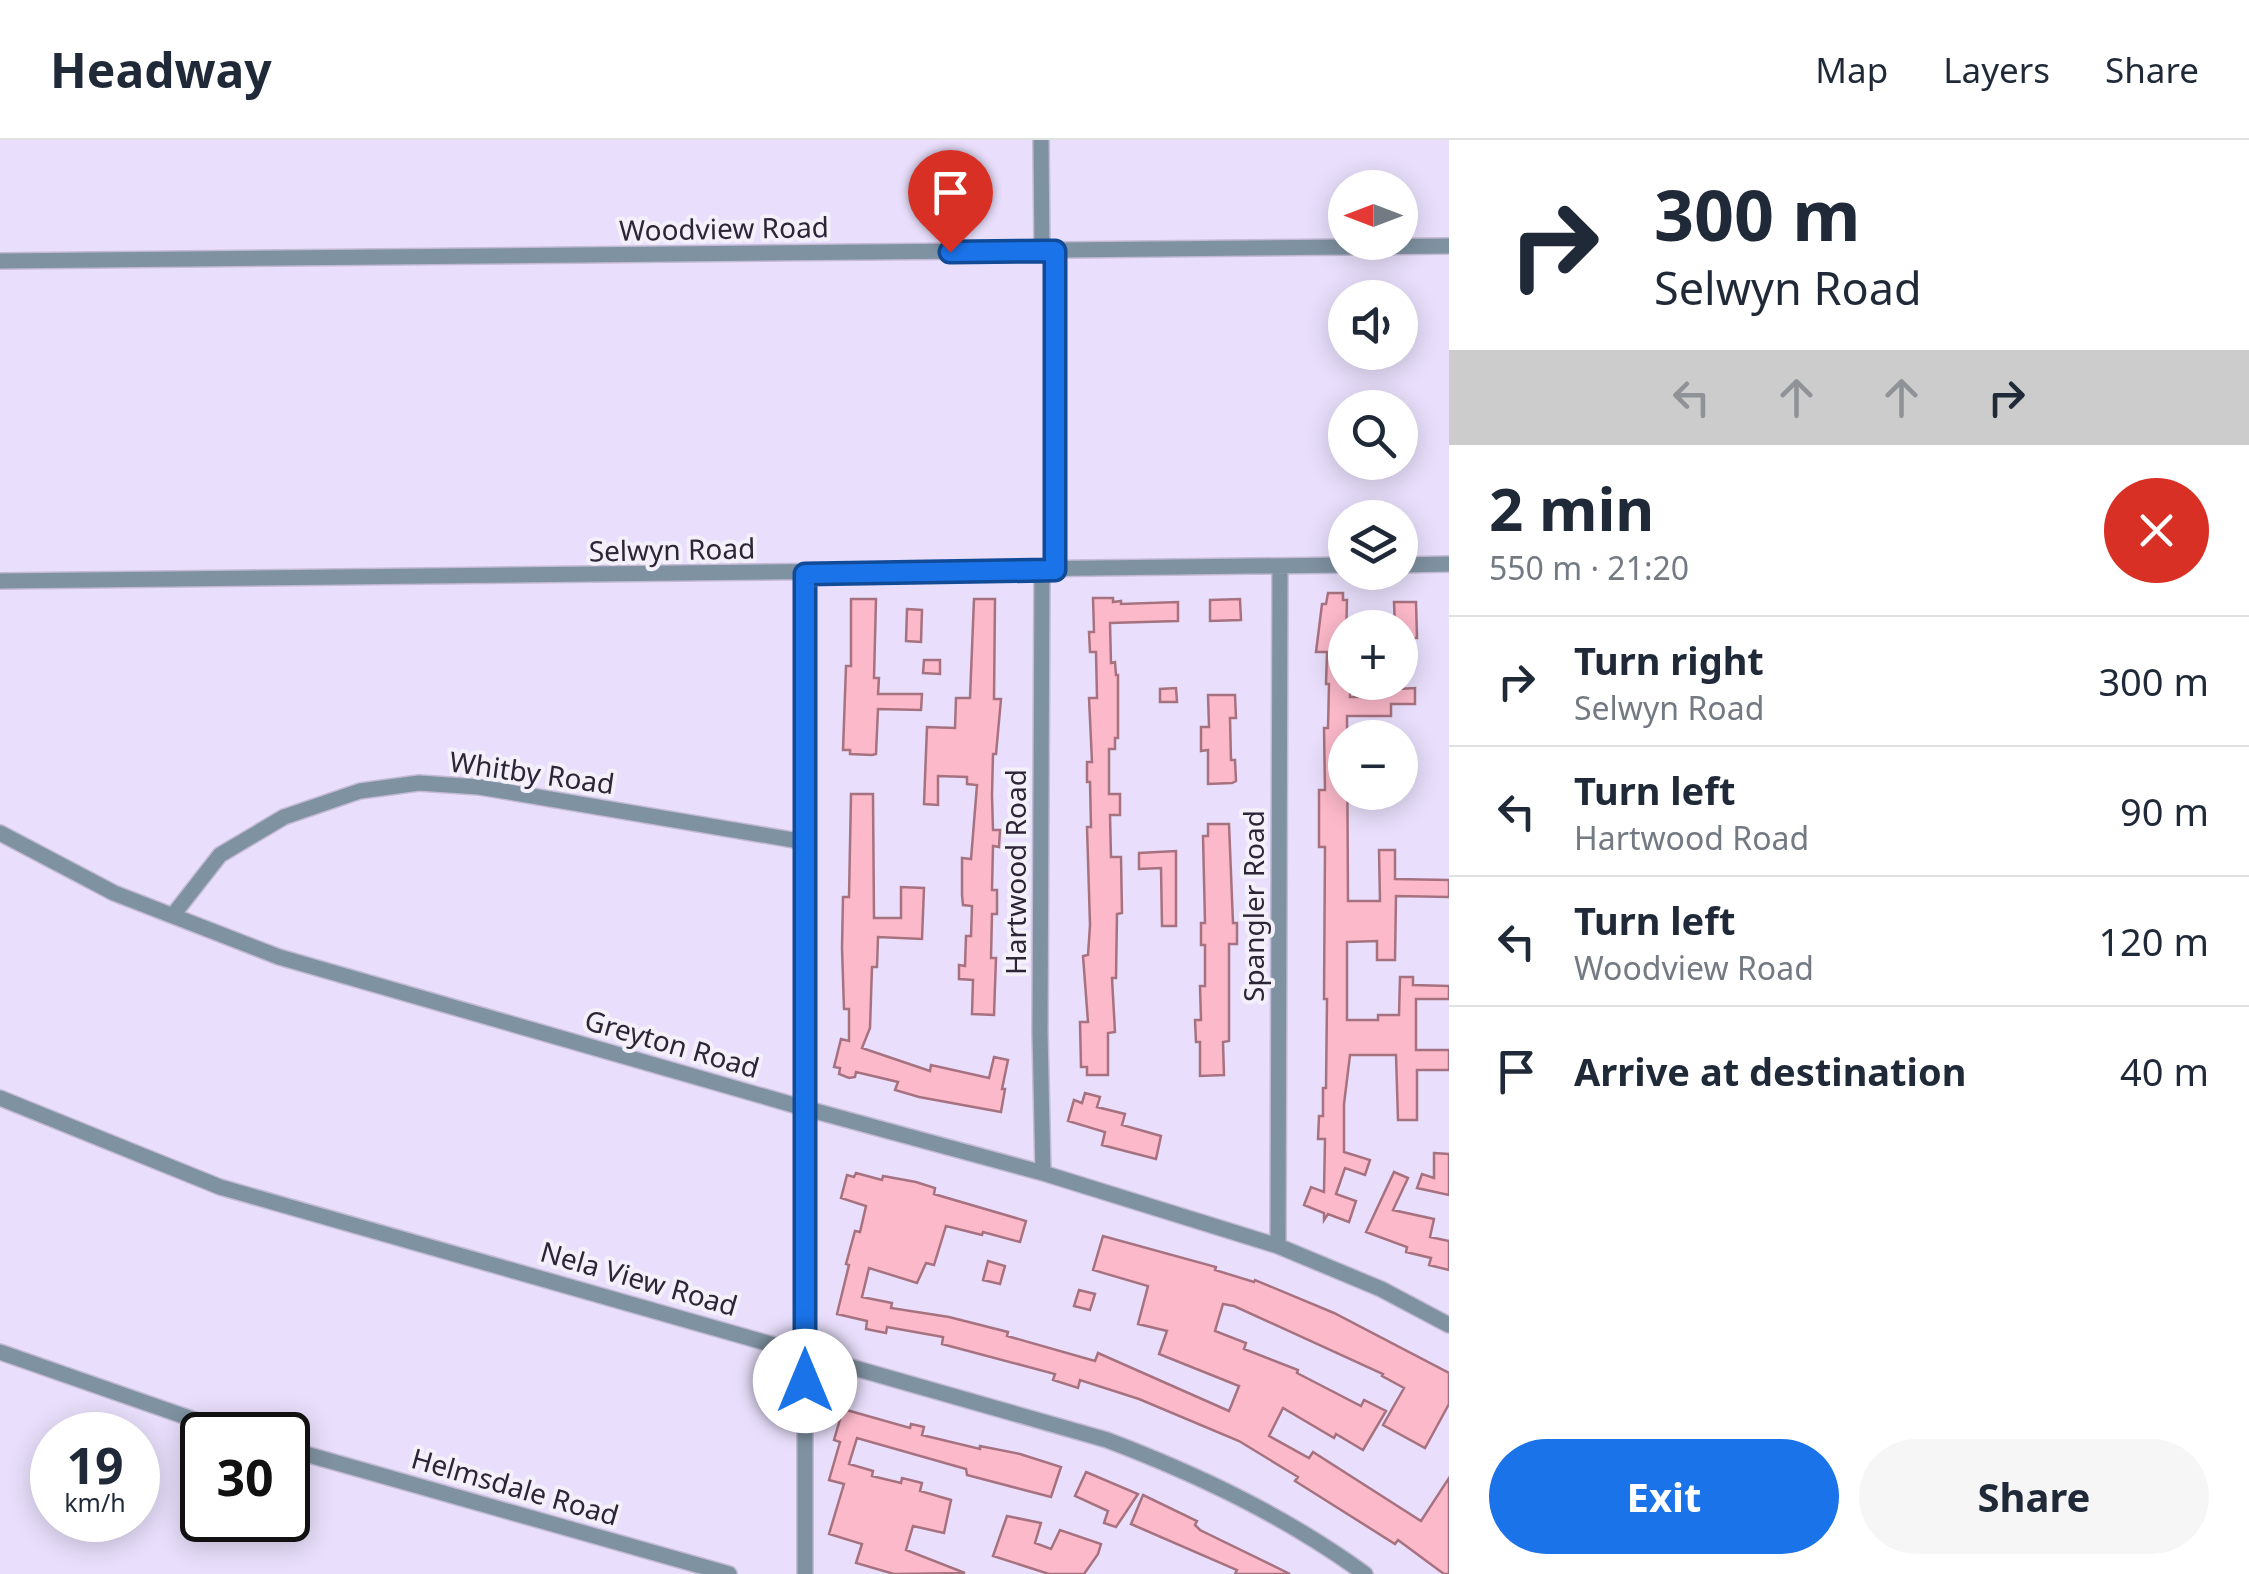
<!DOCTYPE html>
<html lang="en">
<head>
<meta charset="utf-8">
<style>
  body { margin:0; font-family:"Noto Sans",sans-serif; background:#f6f6f7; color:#1f2937; height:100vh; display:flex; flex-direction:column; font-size:38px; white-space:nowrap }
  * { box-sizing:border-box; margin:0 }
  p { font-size:32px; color:#747a83 }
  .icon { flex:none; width:55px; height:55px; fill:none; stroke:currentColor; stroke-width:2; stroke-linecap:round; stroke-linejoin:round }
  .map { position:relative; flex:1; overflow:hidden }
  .details { display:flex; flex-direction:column; background:#fff; width:800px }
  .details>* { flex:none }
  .top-card { background:#fff; color:#1f2937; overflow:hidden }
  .needle { width:65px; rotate:270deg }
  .fabs { position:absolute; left:1328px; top:30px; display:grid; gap:20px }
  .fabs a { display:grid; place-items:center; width:90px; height:90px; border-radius:50%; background:#fff; box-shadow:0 5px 25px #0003; font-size:50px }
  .speed { position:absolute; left:30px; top:1272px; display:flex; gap:20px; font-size:50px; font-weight:700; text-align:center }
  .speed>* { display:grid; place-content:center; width:130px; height:130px; border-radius:50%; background:#fff; box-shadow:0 5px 25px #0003; line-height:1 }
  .speed small { font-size:25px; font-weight:400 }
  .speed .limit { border:5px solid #111; border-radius:15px; background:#fff; color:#111 }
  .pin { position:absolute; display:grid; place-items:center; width:85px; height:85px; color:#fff; margin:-102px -42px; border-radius:50% 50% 50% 0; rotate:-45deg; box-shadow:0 0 10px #0007 }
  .pin .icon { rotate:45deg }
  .me { position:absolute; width:110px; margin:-55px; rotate:0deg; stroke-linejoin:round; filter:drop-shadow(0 0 8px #0008) }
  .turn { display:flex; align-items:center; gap:35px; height:210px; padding:0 40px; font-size:45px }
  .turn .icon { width:130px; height:130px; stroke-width:2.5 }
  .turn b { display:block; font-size:70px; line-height:85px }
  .lanes { display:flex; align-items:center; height:95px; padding:0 40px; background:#0003; justify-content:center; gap:50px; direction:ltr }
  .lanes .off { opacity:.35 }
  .round { display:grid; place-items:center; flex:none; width:105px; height:105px; border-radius:52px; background:#f6f6f7 }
  .headline { display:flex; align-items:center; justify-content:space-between; height:170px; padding:0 40px }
  h1 { font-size:60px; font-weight:700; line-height:75px }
  .button { display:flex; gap:20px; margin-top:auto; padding:20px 40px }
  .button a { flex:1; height:115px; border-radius:60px; background:#1a73e8; color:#fff; font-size:40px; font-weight:700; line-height:115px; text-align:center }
  .button a+a { background:#f6f6f7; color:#1f2937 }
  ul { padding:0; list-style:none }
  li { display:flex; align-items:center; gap:30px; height:130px; padding:0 40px; border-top:2px solid #e0e1e3 }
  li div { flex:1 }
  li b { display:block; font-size:38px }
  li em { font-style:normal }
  header { display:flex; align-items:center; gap:60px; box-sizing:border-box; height:140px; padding:0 50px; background:#fff; border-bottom:2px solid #e0e1e3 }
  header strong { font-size:48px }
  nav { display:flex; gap:55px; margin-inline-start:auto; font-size:35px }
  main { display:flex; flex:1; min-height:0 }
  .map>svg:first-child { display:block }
  .building { fill:#fcb9ca; stroke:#a77280; stroke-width:2.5 }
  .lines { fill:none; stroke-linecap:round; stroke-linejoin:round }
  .minor-casing { stroke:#c3bad5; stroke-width:18 }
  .minor { stroke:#7f92a1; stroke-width:15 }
  .route-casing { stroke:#114b97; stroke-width:25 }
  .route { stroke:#1a73e8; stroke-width:18 }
  .labels { text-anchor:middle; stroke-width:8; stroke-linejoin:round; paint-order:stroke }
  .street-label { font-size:28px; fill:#2c2537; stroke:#f3f0fa }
</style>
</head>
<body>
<header>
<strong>Headway</strong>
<nav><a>Map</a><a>Layers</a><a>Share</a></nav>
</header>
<main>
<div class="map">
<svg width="1449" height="1434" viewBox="0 0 1449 1434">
  <rect width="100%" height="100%" fill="#e9dffc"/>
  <path class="building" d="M1328,453h15v7h4l-2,82h5v15h30v-7l35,-2v16h-24v12h-44l1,185h32l-1,-51h16v29l54,1v17l-53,-1 -1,64h-18v-19l-30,1v78h31v-5h21l1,-38h13v8l36,1v13h-33v51h33v20h-32v50h-19l-2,-65h-46l-6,49v48l26,8 -5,15 -20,-7 -9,26 20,7 -7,21 -21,-8 -4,6v-7l-20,-8 7,-18 13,5 1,-53h-7l1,-23h4v-28h3l1,-89h-3l1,-152h-6v-57h6l-1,-62h4l1,-44h-3l1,-32h-11l6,-48h4z
    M1093,458h20v4l8,-1v3l57,-2v19l-68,2 1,40 4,-1 1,13h2v63h-3v11h-6v45h11v21h-10l1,42h10l1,56 -5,1 -1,64h-4l3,54 -7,1v42h-21v-8h-6l-1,-45h8l-5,-66 5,-1 2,-30 -3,-98h4l-1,-45h-3v-20h5l-3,-64h8l-1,-46h-6l-1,-20h5z
    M851,459h25l-2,79h5l-1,16h44l-1,16 -43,-1 -2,45 -4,1 -22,-1v-4h-7l3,-84h5z
    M974,459h21l-1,100h7l-5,55h-3l-1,41 1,35h7l-1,17 -6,-1 -1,44h5v24h-5l-1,44h5l-2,57 -22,-1 1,-34 -14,-1v-14l6,1 1,-30h5l1,-30 -9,-1 -1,-10v-37l9,1 6,-74 -10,-1v-7l-29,-1v29l-14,-1 3,-77 28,1 1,-30h14z
    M1240,459l1,21 -31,1v-21z
    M1394,462h22l1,36h-17v-10h-5z
    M907,469l15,1 -1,32 -15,-1z
    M924,520h16v14l-17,-1z
    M1176,548l1,14h-17v-13z
    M1208,555h27l1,23h-6l1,42h4l1,21 -4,2 -24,1v-34l-7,1v-24h8z
    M851,654h22l1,124h27v-31l23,1 -2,51 -44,-2 -1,30h-5l-2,61 -8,20 68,23 1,-6 58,13 5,-21 14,3 -6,29h3l-4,23 -82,-15 -24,-7 3,-8 -42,-10 -1,5 -6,1 -10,-4 1,-6 -6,-1 7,-28 8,2v-32h-5l-2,-61 1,-51h6z
    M1208,684h21l4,99h4v21h-8v97l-6,1 1,33 -24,1v-34h-4l-1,-22h6l-1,-34h5v-41h-4v-22h4l-2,-87h5z
    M1176,711v75h-14l-1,-58 -22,1v-16z
    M1085,953l15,4 -3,10 28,7 -3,11 39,11 -5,23 -54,-14 3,-13 -37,-11 6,-21 8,3z
    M1434,1013l15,1v41l-32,-7 5,-14 12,4z
    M1394,1032l14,6 -15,32 41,9 -4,18 19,4v29l-20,-5 2,-7 -25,-6 1,-5 -41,-15z
    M856,1033l26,7 1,-4 33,6 19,6 -1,6 92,27 -6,21 -37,-10 -1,3 -36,-9 -12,39 -8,-2 -9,20 -48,-15 -7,29 30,6 -1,5 58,9 59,15 -1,4 88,25 3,-8 131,58 10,-25 -80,-32 8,-23 -29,-7 10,-38 -55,-16 10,-34 113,31 -1,3 39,12 1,-2 79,33 115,60v31l-24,44 -42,-23 21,-37 -22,-12 1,-2 -149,-68 -11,-2 -8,27 31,12 -2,6 54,21 -1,3 64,33 3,-6 22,11 -23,39 -27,-16 -2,4 -51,-30 -14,28 40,22 4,-6 108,69 28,-43v96h-5l-46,-34 -3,4 -100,-63 3,-4 -59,-36 -100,-42 -59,-19 -2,8 -25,-8 2,-6 -113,-30 1,-7 -56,-10 -1,6 -20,-4 1,-8 -30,-7 12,-49 -3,-1 9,-33 5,1 6,-26 -25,-8 6,-23 7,2z
    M988,1121l17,5 -5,18 -17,-4z
    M1079,1150l16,4 -5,16 -16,-4z
    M843,1269l67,19 1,-4 13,3 -2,8 58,14v-3l40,8 41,13 -10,30 -84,-22 -1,-6 -109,-31 -8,26 24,7 -1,5 29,7 1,-5 20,5 -2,8 31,9 -7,33 -31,-7 -7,24 59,23 -71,1 -38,-11 6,-19 -33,-10 15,-50 -15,-4 11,-38 -6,-2z
    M1086,1332l52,22 -22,33 -12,-4 4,-12 -33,-15z
    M1143,1355l54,26 -2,4 5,5 90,44h-55l2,-4 -106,-46z
    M1007,1376l34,7 -6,20 16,6 9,-19 41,14 -3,10 -14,20h-35l-56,-18z"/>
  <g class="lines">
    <g class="minor-casing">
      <path id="minor" d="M1041,0l1,111
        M1055,111v319
        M0,121l1449,-15
        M1400,425l49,-1
        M1042,430l-2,462 3,141
        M805,434v1000
        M0,441l1345,-16
        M0,693l114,60 165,64 525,151 239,65 235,73 103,43 68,36
        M173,775l47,-60 64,-38 76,-26 59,-8 60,4 326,55
        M0,958l220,89 887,253c92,35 178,76 258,134
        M1278,1106l2,-680
        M0,1212l238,83
        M288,1309l441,125"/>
    </g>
    <use href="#minor" class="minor"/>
  </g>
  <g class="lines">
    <g class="route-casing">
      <path id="route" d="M805,1241v-807l250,-4v-319l-105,1"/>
    </g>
    <use href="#route" class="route"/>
  </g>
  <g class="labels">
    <g class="street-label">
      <text transform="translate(724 89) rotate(-1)" y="10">Woodview Road</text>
      <text transform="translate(672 410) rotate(-1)" y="10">Selwyn Road</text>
      <text transform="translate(532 633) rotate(8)" y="10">Whitby Road</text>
      <text transform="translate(1016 732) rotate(-90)" y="10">Hartwood Road</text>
      <text transform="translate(1254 766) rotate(-90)" y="10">Spangler Road</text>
      <text transform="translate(672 904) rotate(16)" y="10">Greyton Road</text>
      <text transform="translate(639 1139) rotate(16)" y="10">Nela View Road</text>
      <text transform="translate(515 1347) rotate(16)" y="10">Helmsdale Road</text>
    </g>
  </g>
</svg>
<div class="fabs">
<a><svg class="needle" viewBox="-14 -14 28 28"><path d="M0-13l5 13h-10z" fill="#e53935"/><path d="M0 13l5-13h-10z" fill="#747a83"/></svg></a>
<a><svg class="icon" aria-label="sound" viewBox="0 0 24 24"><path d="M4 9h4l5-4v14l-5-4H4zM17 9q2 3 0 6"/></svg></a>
<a><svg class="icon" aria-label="search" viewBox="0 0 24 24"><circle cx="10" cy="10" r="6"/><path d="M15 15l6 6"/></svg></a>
<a><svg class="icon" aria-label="layers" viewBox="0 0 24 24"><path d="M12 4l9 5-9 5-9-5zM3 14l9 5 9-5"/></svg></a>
<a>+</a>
<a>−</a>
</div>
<div class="speed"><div>19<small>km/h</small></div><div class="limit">30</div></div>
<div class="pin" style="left:950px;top:112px;background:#d93025"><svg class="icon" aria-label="arrive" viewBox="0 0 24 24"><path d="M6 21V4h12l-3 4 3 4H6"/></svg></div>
<svg class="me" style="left:805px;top:1241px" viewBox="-20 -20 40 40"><circle r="19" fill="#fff"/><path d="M0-13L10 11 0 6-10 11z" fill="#1a73e8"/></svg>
</div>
<section class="details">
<div class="top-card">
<div class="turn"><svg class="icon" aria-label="right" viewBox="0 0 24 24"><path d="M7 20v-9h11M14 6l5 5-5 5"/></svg><div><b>300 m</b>Selwyn Road</div></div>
<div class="lanes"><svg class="icon off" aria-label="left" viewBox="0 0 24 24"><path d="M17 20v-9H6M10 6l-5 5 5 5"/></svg><svg class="icon off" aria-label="ahead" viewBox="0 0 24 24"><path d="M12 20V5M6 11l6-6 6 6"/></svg><svg class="icon off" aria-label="ahead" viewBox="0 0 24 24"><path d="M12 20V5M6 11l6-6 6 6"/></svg><svg class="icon" aria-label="right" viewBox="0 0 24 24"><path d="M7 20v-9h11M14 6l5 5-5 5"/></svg></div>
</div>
<div class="headline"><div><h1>2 min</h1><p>550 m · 21:20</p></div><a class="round" style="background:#d93025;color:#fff"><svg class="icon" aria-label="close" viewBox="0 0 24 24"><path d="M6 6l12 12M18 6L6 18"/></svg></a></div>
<ul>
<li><svg class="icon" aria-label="right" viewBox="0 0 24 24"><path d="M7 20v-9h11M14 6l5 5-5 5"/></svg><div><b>Turn right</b><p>Selwyn Road</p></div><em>300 m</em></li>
<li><svg class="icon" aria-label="left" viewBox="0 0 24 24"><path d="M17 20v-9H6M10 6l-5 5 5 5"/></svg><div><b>Turn left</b><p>Hartwood Road</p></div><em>90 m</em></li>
<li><svg class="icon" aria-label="left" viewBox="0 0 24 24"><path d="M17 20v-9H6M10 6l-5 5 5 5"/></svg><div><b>Turn left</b><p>Woodview Road</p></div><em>120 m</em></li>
<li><svg class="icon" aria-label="arrive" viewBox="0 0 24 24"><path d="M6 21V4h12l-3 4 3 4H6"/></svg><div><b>Arrive at destination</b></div><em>40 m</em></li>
</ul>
<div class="button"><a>Exit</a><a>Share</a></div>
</section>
</main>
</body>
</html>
